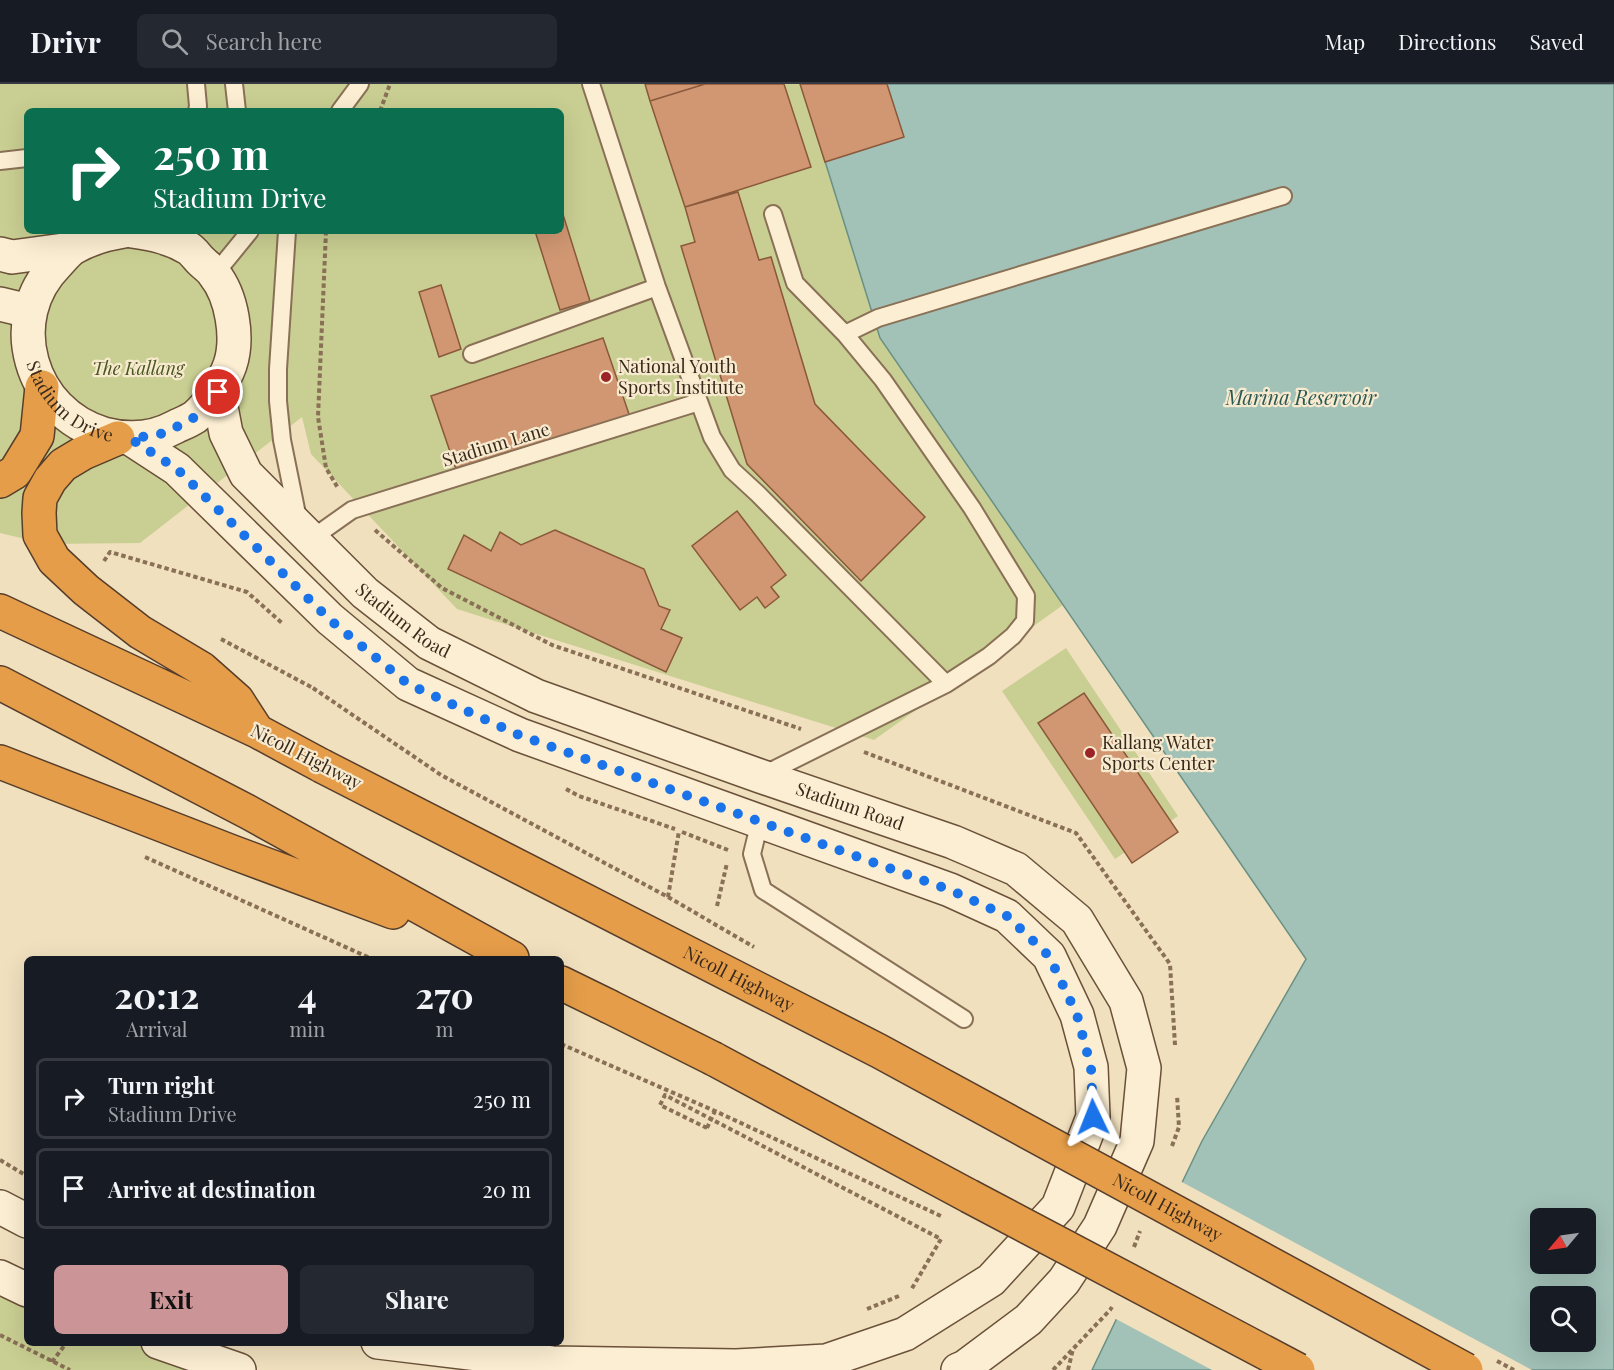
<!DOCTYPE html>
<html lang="en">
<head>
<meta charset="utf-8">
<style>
  body { margin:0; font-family:"Playfair Display",serif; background:#242831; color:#f1f3f6; height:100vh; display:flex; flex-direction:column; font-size:22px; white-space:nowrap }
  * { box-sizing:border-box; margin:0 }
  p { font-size:20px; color:#9ea1a6 }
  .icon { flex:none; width:33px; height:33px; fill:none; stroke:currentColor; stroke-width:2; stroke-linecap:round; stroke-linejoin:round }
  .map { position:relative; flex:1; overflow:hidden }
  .drawer { position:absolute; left:24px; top:872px; width:540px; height:390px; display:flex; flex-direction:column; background:#171b24; border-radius:9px; box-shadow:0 6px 24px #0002 }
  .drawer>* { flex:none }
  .top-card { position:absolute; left:24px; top:24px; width:540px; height:126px; border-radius:9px; box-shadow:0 6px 24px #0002; background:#0b6e4f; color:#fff; overflow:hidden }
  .needle { width:39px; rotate:241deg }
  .buttons { position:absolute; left:1530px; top:1124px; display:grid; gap:12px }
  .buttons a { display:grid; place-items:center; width:66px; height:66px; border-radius:9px; background:#171b24; box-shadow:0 6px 24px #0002; font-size:30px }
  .pin { position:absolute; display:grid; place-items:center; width:51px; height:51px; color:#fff; margin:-26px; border:3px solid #fff; border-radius:50%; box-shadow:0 2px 6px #0007 }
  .me { position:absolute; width:66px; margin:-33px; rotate:358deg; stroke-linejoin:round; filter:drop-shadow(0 0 4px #0008) }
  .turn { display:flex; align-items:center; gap:21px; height:126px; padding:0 30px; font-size:27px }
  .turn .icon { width:78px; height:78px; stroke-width:2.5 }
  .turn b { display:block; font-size:42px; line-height:51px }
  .eta { display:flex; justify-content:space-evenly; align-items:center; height:102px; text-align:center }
  .eta b { font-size:36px; font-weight:700; line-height:42px }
  .button { display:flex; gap:12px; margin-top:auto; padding:12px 30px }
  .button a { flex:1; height:69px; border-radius:9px; background:#cb9598; color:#111; font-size:24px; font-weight:700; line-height:69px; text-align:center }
  .button a+a { background:#242831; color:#f1f3f6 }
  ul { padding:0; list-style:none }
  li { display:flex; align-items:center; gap:18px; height:81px; margin:0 12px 9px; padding:0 18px; border:3px solid #363941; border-radius:9px }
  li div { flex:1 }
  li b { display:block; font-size:22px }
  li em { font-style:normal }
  header { display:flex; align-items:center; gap:36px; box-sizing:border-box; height:84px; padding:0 30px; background:#171b24; border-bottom:2px solid #363941 }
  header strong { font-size:28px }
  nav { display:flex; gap:33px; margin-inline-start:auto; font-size:21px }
  .search { width:420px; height:54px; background:#242831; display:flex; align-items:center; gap:15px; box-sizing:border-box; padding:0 21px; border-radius:9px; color:#9ea1a6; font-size:22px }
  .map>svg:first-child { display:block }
  .green { fill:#c9cf92; fill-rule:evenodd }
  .water { fill:#a2c1b7; stroke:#699085; stroke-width:1.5; fill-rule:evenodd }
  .pier { fill:#f0e0be }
  .building { fill:#d09772; stroke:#8a583b; stroke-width:1.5 }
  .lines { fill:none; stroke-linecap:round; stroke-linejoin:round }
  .lane-casing { stroke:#897056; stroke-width:20 }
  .secondary-casing { stroke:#6b5139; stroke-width:36 }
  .highway-casing { stroke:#573e2b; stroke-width:36 }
  .path { stroke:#897056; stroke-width:4; stroke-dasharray:4.5 3; stroke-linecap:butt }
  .lane { stroke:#fbeed2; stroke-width:16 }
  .secondary { stroke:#fbeed2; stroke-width:33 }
  .highway { stroke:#e59d49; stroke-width:33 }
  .highway-bridge-casing { stroke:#573e2b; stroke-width:36; stroke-linecap:butt }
  .path-bridge { stroke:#897056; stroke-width:4; stroke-dasharray:4.5 3; stroke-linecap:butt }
  .highway-bridge { stroke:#e59d49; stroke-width:33 }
  .route { stroke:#1a73e8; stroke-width:10; stroke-dasharray:0 18 }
  .poi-dot { fill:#9c2326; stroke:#f7eace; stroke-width:2 }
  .labels { text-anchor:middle; stroke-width:4.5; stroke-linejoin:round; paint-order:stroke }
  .poi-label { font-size:18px; fill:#38291b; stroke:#f7eace; text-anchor:start }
  .park-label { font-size:18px; font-style:italic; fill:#4a5621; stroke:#f7eace }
  .street-label { font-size:18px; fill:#38291b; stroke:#f7eace }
  .water-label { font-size:20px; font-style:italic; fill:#2a5955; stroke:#f7eace }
</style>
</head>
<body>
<header>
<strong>Drivr</strong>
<div class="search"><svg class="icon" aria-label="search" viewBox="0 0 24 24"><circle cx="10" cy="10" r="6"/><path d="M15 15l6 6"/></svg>Search here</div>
<nav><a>Map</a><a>Directions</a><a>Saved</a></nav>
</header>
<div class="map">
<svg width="1614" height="1286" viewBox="0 0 1614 1286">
  <rect width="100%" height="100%" fill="#f0e0be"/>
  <path class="green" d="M0,0h801l79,254 183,267 -189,135 -417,-131 -146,-155 -9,-37 -162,126 -94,1 -46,-11zM27,27h534v120h-534z
    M1066,564l112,168 -63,43 -113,-168z
    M0,1193l27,13v52l131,1 81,27h-239z"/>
  <path class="water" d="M801,0h813v1286h-522l110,-229 104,-182 -426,-621zM1540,1134h46v45h-46zM1540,1212h46v45h-46z"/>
  <path class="pier" d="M1180,1097l352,189h-320l-98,-52z"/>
  <path class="building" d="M645,0h60l-55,17z
    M705,0h79l27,83 -126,40 -35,-106z
    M800,0h87l17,53 -79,25z
    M738,108l21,68 12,-3 44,147 110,113 -64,64 -114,-117 -66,-218 14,-4 -10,-35z
    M561,124l29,93 -30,9 -25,-79h26z
    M441,201l20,64 -22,8 -20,-65z
    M603,254l27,79 -172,58 -27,-79z
    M737,427l49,64 -15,12 8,10 -14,11 -8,-11 -17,13 -48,-64z
    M555,446l89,39 15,37 11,4 -9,19 21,9 -16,34 -218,-103 16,-34 27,16 9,-19 21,13z
    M1084,609l94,139 -46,31 -94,-140z"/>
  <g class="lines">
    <g class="lane-casing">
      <path id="lane" d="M196,0l2,22 -1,5
        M234,0l3,27
        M591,0l66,203 55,150 20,33 26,24 188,190
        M340,27l20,-27
        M0,77l27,-3
        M773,130l22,69 50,51
        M287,147l-9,138v32l4,39 16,79
        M215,190l35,-43
        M472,270l185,-67
        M311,455l41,-29 347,-108
        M761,692l185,-92 43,-28 24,-20 12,-15 1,-25 -54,-88 -89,-128 -38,-46 33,-16 405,-122
        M760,737l-8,33 11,36 201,129"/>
    </g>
    <g class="secondary-casing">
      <g id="secondary">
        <path id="s1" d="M124,147c-19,3 -34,7 -51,17 -6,4 -11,11 -16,16 -55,55 -27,149 47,170 23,6 49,5 71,-7 6,-3 14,-6 20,-10 14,-12 29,-35 35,-52 9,-27 2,-69 -16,-91 -3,-5 -9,-9 -13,-13 -4,-4 -8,-10 -13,-13 -19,-11 -35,-14 -56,-17"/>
        <path d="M0,170l12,3 59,-8"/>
        <path d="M0,220l29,7"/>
        <path id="s2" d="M218,307l8,42 20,41 119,119 64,50 107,53 224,80 193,66 63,27 61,51 49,81 18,67 -7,73 -37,85 -36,55 -36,39 -63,47 -7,3"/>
        <path d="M131,355l46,30 153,150 78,65 112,51 430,155 57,26 42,40 28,59 14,52 2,50 -35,90 -67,73 -86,54 -79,27 -90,5 -184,-3 -174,-21"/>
        <path d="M0,1123l27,14"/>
        <path d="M0,1193l27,13"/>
        <path d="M158,1258l81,28"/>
      </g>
    </g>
    <g class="highway-casing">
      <path id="highway" d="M118,354l-35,15 -20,12 -13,15 -10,18 -1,15 1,22 14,25 32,30 54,42 62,37 35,31 20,31
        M0,397l15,-9 22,-36 5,-49
        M0,527l257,120 65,35
        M0,599l248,129 264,146
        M0,678l232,90 161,60
        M561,899l47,23
        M714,975l255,137"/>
    </g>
    <path class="path" d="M380,27l10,-27
      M326,147l-8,186 8,51 12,20
      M375,446l67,58 110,57 249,84
      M104,477l6,-9 137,40 35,31
      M221,555l92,49
      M864,668l212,81 94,131 5,81
      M566,705l13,7 96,33
      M682,748l46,18
      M145,773l225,101
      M668,813l11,-66
      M717,822l10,-43
      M707,1044l-47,-23 5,-10 276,144 -30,51
      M1172,1062l7,-19 -2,-32
      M0,1076l27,16
      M1134,1163l6,-16
      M867,1225l32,-13
      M0,1251l70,35
      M52,1278l15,-20
      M1053,1286l57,-60 2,-3
      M1068,1286l5,-21"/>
    <use href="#lane" class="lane"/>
    <use href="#secondary" class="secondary"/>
    <use href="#highway" class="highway"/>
    <g class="highway-bridge-casing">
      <g id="highway-bridge">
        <path id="s3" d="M322,682l557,285 587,319"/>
        <path d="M608,922l106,53"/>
        <path d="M969,1112l329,174"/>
      </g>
    </g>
    <path class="path-bridge" d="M313,604l128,87 227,122 86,50
      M561,960l154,67 228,106
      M707,1044l8,-17
      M1497,1277l17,9"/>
    <use href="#highway-bridge" class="highway-bridge"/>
  </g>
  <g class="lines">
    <path class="route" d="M218,308l-23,25 -30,16 -34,6 46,30 153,151 78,64 111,51 431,155 57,26 42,40 28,59 14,52 2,50"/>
  </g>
  <g class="poi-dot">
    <circle cx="606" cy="293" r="6"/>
    <circle cx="1090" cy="669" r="6"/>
  </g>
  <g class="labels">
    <g class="poi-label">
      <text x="618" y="289">National Youth<tspan x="618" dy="21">Sports Institute</tspan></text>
      <text x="1102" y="665">Kallang Water<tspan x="1102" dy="21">Sports Center</tspan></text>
    </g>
    <g class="park-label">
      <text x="138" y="291">The Kallang</text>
    </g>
    <g class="street-label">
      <text dy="6" stroke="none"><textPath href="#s1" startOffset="240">Stadium Drive</textPath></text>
      <text transform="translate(496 361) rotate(-17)" y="6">Stadium Lane</text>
      <text dy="6" stroke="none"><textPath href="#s2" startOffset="304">Stadium Road</textPath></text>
      <text transform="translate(306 673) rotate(27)" y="6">Nicoll Highway</text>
      <text dy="6" stroke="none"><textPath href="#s2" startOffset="790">Stadium Road</textPath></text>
      <text dy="6" stroke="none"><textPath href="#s3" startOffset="468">Nicoll Highway</textPath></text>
      <text dy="6" stroke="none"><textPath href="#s3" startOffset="954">Nicoll Highway</textPath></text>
    </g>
    <g class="water-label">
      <text x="1301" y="321">Marina Reservoir</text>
    </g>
  </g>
</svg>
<div class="buttons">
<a><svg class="needle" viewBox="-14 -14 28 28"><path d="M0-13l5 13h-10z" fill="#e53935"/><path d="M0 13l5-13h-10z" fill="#9ea1a6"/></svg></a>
<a><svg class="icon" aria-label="search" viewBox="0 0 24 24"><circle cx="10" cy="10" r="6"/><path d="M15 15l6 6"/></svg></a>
</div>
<div class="pin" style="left:218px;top:308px;background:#d93025"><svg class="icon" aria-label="arrive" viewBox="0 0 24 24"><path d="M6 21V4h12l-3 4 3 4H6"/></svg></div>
<svg class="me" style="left:1093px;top:1033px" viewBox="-20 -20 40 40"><path d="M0-17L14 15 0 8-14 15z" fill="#1a73e8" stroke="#fff" stroke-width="4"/></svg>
<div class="top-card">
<div class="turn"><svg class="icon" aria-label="right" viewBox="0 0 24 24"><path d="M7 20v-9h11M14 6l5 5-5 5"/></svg><div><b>250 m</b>Stadium Drive</div></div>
</div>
<section class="drawer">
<div class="eta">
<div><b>20:12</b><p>Arrival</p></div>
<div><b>4</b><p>min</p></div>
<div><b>270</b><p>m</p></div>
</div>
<ul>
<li><svg class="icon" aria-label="right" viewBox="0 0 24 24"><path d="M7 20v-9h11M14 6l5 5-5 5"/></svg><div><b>Turn right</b><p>Stadium Drive</p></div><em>250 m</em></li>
<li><svg class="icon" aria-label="arrive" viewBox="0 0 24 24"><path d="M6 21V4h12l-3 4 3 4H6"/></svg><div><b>Arrive at destination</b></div><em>20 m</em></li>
</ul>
<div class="button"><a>Exit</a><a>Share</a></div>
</section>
</div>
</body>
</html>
